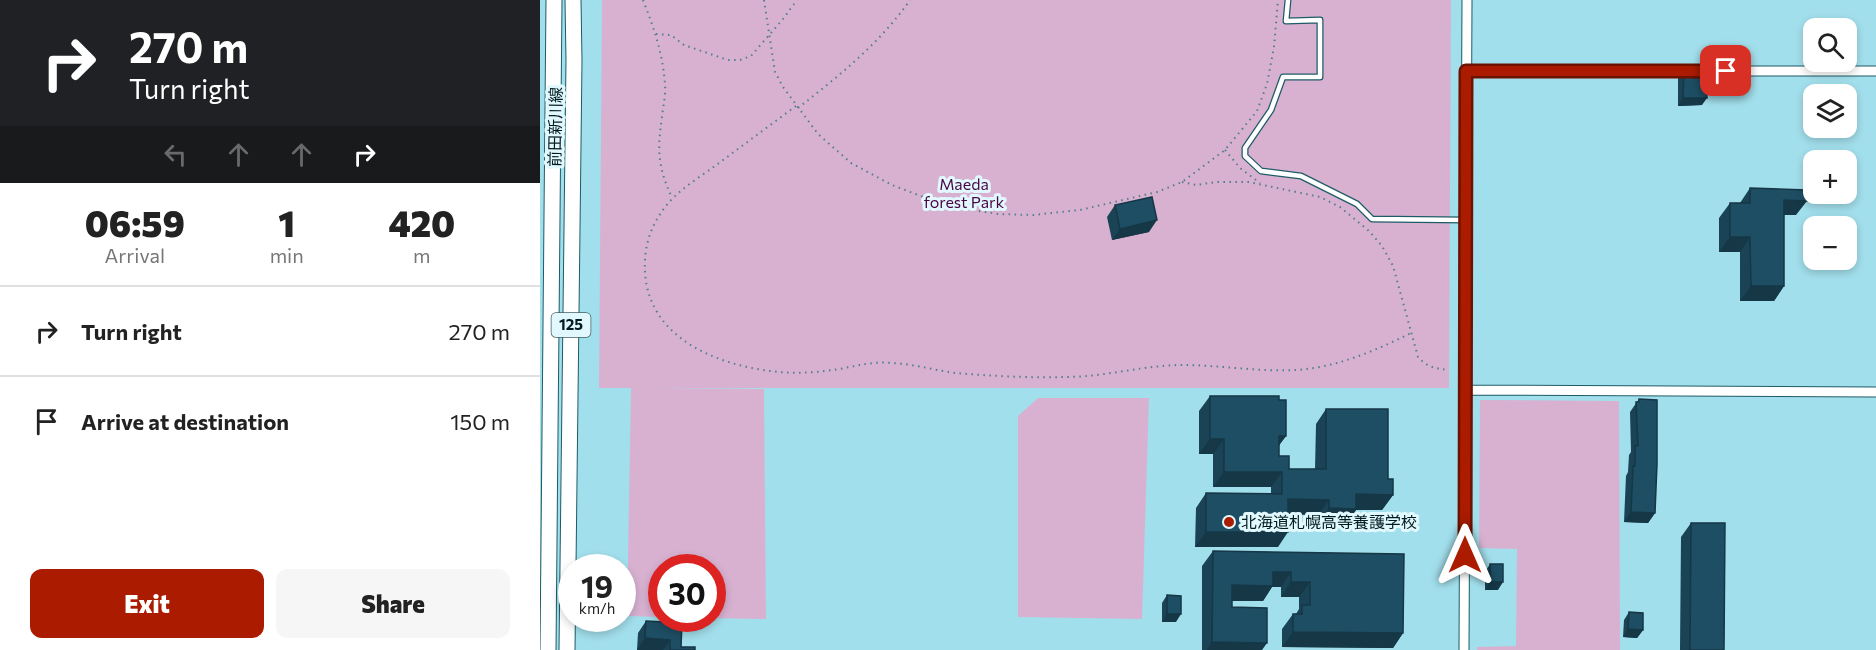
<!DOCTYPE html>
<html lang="en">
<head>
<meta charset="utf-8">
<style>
  body { margin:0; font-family:Commissioner,"Noto Sans JP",sans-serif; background:#f6f6f6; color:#222; height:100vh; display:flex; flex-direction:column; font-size:22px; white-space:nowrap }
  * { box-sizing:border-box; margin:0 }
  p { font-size:20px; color:#767676 }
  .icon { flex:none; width:33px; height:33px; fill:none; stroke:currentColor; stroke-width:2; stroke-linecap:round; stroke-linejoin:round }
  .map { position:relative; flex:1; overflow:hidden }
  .drawer { display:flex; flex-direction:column; background:#fff; width:540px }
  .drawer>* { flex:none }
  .hud { background:#202124; color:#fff; overflow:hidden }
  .fabs { position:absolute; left:1263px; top:18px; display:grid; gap:12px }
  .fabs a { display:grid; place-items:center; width:54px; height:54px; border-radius:12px; background:#fff; box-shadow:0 3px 9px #0003; font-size:30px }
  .speed { position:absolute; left:18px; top:554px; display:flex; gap:12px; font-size:30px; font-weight:700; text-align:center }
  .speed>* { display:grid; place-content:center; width:78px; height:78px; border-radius:50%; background:#fff; box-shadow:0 3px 9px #0003; line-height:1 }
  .speed small { font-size:15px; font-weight:400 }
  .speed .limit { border:9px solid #d22; background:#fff; color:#111 }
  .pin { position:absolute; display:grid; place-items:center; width:51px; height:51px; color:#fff; margin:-26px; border-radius:12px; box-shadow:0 3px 9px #0006 }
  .me { position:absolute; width:66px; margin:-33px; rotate:0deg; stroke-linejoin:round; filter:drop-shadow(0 0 4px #0008) }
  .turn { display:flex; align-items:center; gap:21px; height:126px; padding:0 30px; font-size:27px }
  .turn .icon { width:78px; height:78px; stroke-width:2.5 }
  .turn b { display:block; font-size:42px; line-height:51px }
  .lanes { display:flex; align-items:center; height:57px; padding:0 30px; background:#0003; justify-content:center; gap:30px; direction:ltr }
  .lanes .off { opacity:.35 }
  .eta { display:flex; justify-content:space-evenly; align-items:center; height:102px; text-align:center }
  .eta b { font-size:36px; font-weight:800; line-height:42px }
  .cta { display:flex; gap:12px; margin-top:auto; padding:12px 30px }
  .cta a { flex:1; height:69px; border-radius:12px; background:#aa1b00; color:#fff; font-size:24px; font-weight:800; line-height:69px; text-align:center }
  .cta a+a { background:#f6f6f6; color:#222 }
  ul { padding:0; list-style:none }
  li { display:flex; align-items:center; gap:18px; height:90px; padding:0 30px; border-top:2px solid #e0e0e0 }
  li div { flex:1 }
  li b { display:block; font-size:22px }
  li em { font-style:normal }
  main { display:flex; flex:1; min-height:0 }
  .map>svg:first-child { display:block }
  .green { fill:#d8b1d1 }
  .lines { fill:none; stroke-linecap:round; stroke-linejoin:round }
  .service-casing { stroke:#1d5b66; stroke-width:7 }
  .minor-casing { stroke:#1d5b66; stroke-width:11 }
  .primary-casing { stroke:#1d5b66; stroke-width:17 }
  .path { stroke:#537e87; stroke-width:2; stroke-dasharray:1.5 4.5; stroke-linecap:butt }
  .service { stroke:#fff; stroke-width:4.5 }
  .minor { stroke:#fff; stroke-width:9 }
  .primary { stroke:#fff; stroke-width:15 }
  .wall { fill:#1a4356 }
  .shaded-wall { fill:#153746 }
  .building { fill:#1e4e64; stroke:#153746; stroke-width:1.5 }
  .route-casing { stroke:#6e1200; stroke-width:15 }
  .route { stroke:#aa1b00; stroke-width:10 }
  .poi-dot { fill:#aa1b00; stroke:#e1f9fe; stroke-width:2 }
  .labels { text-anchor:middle; stroke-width:6; stroke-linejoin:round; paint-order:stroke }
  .shield { fill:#e1f9fe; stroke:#465e63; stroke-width:1.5 }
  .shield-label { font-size:15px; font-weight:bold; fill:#031c20 }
  .street-label { font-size:16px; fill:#031c20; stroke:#e1f9fe }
  .park-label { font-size:16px; fill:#4b0545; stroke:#e1f9fe }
  .poi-label { font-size:16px; fill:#031c20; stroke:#e1f9fe; text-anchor:start }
</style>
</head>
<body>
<main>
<section class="drawer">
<div class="hud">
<div class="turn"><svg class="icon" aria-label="right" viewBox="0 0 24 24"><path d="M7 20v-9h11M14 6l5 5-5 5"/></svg><div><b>270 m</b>Turn right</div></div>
<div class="lanes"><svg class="icon off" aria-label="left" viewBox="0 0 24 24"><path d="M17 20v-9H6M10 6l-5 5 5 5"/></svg><svg class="icon off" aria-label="ahead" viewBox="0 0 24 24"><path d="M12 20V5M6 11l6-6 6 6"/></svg><svg class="icon off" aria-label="ahead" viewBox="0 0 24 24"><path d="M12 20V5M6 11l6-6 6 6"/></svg><svg class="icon" aria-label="right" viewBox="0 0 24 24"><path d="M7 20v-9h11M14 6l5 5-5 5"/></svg></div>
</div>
<div class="eta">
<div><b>06:59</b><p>Arrival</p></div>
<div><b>1</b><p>min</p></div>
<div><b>420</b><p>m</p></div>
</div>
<ul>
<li><svg class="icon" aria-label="right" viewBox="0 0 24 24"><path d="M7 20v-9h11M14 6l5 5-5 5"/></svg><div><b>Turn right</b></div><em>270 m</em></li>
<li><svg class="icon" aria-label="arrive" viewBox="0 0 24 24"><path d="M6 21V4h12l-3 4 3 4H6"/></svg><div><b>Arrive at destination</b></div><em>150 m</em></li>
</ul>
<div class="cta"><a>Exit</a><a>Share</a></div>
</section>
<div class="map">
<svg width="1336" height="650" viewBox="0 0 1336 650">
  <rect width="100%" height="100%" fill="#a2dfec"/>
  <path class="green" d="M62,0h849l-2,388h-796l111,1 2,230 -58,-1h4v-51h-50l-1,50 -34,-1 4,-228h-32z
    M498,398h111l-7,221 -124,-2v-201z
    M940,400l139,1 1,249h-143v-3l39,-1 1,-97 -38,-1z"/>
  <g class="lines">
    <g class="service-casing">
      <path id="service" d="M748,0l-2,21 34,-1v57h-37l-12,33 -26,38v8l16,15 40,5 56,28 15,15 93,1"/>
    </g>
    <g class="minor-casing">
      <path id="minor" d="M926,71h410
        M926,390l410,2
        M924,650l3,-650"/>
    </g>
    <g class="primary-casing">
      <path id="primary" d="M8,650l6,-650
        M27,650l7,-590 -1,-60"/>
    </g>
    <path class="path" d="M103,0c11,28 20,54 22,85 1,10 -2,21 -3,32 -5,34 -4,50 10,81
      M224,0l11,72 8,15 35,47 33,29 41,22 55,21 51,8 35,1 47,-5 77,-18 25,-10 43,-32 32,-39 10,-27 7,-37 4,-47
      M116,34l15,1 13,10 44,15h12l11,-4 32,-37 14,-19
      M256,106c-27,20 -54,40 -81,60 -14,10 -30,20 -43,33 -16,17 -26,38 -27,61 -4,73 64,103 125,111 23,3 46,2 69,-2 18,-3 34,-8 53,-6 21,1 42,7 63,10 37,3 74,5 111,4 39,0 78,-12 117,-12 37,0 75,7 112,5 40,-2 80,-19 116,-37
      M258,108c41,-32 82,-65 112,-108
      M685,150l15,18 20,15
      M642,182l14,3 20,-3h33l71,15 20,10 29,24 13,15 11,20 25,91c10,11 17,11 31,13"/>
    <use href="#service" class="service"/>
    <use href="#minor" class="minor"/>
    <use href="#primary" class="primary"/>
  </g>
  <path class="wall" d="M1144,70l18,35 -24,1v-28z
    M1210,188l46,27h-12v71l-10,15h-34v-49h-21v-34l11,-15h10z
    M575,205l34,27 -37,8 -5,-23z
    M670,396l69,4 7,36 -7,9v11l10,13h26l1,-45 10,-15 62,70 5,16 -11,15h-26l-10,14h-28v-9l-30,-1 -10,33h-83l1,-39 10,-15 65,1v-7h-58v-33h-14v-43z
    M1099,399l16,114 -7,10 -24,-1 2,-46 2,-4 1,-17 2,-3 -1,-40z
    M1151,523l33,127h-44l1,-113z
    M673,551l191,3 -1,79 -10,15 -111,-1v-18l11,-15h3l3,-5v-12h-18v-10h-9l-9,14h-31v6l30,43h-60v-84z
    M950,564l8,26h-13v-18z
    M627,595l9,27h-14v-19z
    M1089,612l14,18 -6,8 -14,-1 1,-17z
    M106,621l35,26 14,3h-58l1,-17z"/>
  <path class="shaded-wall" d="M1143,98h24l-5,7 -24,1z
    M1244,200l23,1 -11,14h-22z
    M617,220l-8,12 -37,8 8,-11z
    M1190,237h20l-10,15h-21z
    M1211,286h33l-10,15h-34z
    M739,436h7l-11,15z
    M670,439h14l-11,15h-14z
    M684,472h58l-11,15h-58z
    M816,494l37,1 -11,15h-26l-10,14h-28l11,-16z
    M748,499l41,1 -11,15 -40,-1z
    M1091,512l24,1 -7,10 -24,-1z
    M666,532h82l-10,15h-83z
    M733,572h18l-10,15h-9l-9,14h-42l11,-16z
    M751,582h19l-11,15h-18z
    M950,582h13l-5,8h-13z
    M627,614h14l-5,8h-14z
    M1088,629l15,1 -6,8 -14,-1z
    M753,632l110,1 -10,15 -111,-1z
    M105,638l25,2 -7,10h-26z
    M672,642l55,1 -5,7h-55z"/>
  <path class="building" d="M1144,70h9v8h13l1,20h-24z
    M1210,188l57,2v11l-23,-1v86h-33l-1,-49h-20v-34h20z
    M612,197l5,23 -37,9 -5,-24z
    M670,396h69v4h7v36h-7v20h10v13h37v-60h62v70h5v16l-37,-1v15l-27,-1v-8l-41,-1v33h-82v-39l76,1v-22h-58v-33h-14z
    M1099,399l18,1v64l-2,49 -24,-1 2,-46h2v-20h3l-2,-44h3z
    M1151,523h34l-1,127h-34z
    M673,551l191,3 -1,79 -110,-1v-18h9v-9h8v-23h-19v-10h-18v14l-41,-1v22l35,1v35l-55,-1z
    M950,564h13v18h-13z
    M627,595l14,1v18h-14z
    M1089,612l14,1v17l-15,-1z
    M106,621l36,2 -1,24h14v3h-25v-10l-25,-2z"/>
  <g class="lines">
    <g class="route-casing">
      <path id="route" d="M925,555l1,-484h260"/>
    </g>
    <use href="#route" class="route"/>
  </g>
  <circle class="poi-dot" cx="689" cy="522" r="6"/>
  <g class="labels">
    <rect class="shield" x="11.5" y="313" width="39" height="24" rx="4.5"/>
    <g class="shield-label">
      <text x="31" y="330">125</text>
    </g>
    <g class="street-label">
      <text transform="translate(15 127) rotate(-89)" y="6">前田新川線</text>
    </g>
    <g class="park-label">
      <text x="424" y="190">Maeda<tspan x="424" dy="18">forest Park</tspan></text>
    </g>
    <g class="poi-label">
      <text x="701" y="528">北海道札幌高等養護学校</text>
    </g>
  </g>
</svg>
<div class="fabs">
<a><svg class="icon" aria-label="search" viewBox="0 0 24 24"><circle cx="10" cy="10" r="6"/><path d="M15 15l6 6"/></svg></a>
<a><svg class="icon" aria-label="layers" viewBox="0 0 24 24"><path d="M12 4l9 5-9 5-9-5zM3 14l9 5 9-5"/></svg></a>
<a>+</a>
<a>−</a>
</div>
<div class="speed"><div>19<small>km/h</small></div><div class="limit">30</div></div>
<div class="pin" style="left:1186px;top:71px;background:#d93025"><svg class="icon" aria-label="arrive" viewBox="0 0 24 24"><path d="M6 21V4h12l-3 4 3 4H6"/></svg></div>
<svg class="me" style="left:925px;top:555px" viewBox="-20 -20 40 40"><path d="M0-17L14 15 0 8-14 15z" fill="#aa1b00" stroke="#fff" stroke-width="4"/></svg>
</div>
</main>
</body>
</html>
